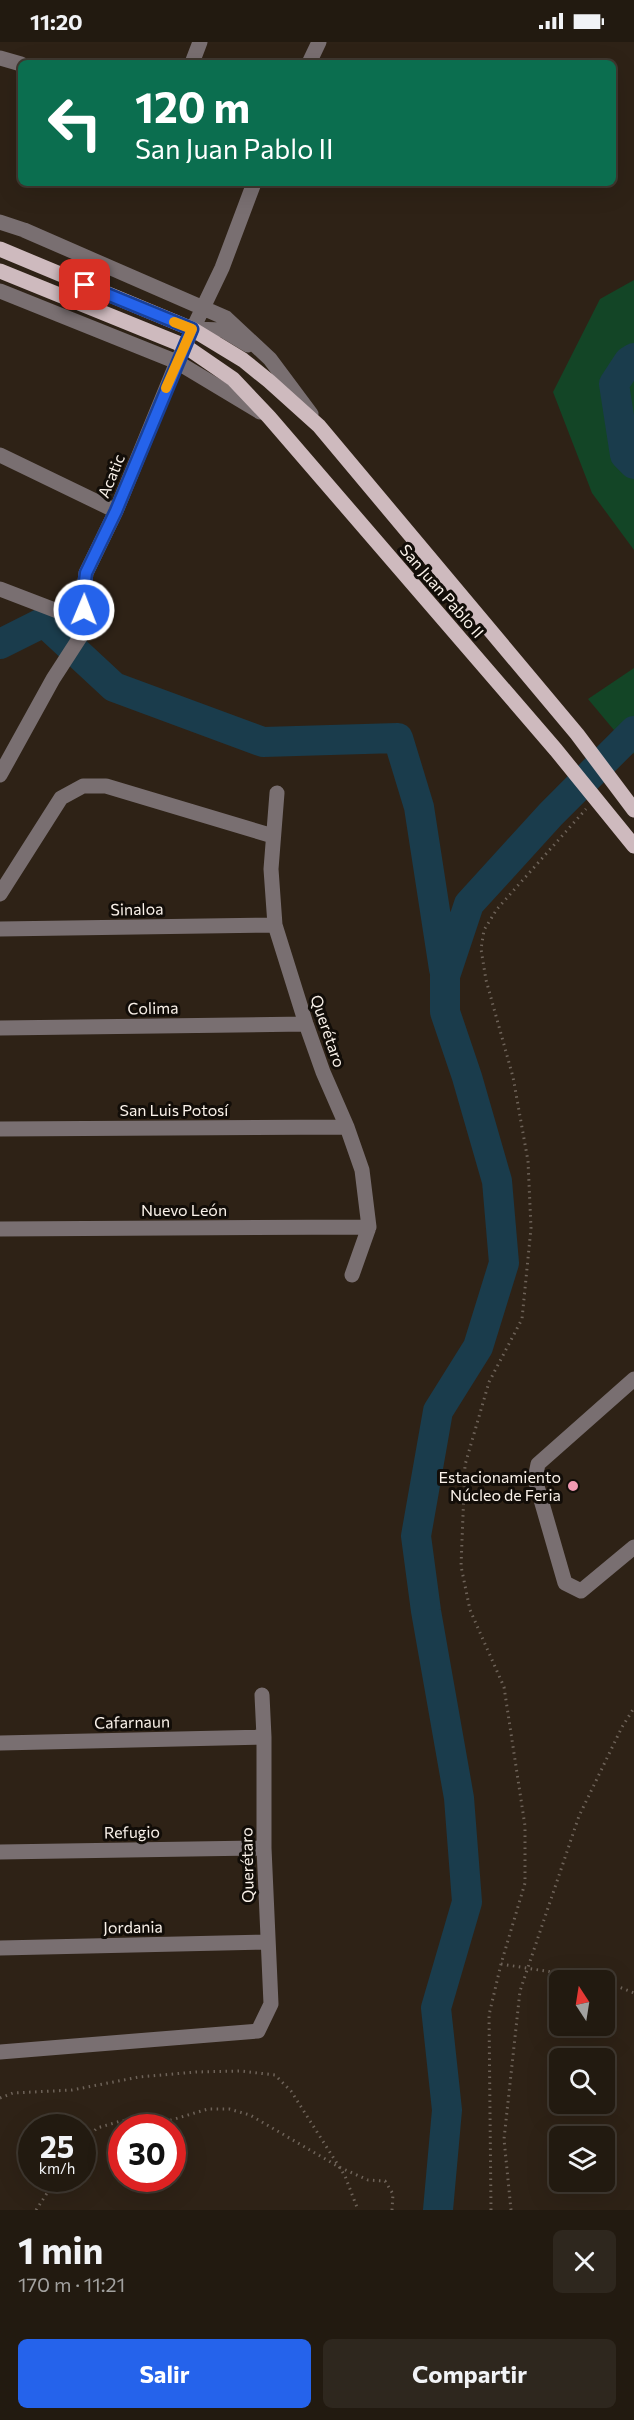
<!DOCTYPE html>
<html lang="es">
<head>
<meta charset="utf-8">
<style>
  body { margin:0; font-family:Commissioner,sans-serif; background:#2e271e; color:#f1f3f6; height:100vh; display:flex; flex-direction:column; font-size:22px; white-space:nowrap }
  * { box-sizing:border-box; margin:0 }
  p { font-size:20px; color:#a2a19f }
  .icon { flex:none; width:33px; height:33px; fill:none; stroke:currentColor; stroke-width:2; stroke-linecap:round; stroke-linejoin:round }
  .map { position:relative; height:2168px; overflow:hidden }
  .details { display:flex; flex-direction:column; background:#221a10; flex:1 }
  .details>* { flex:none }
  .top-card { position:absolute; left:18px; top:18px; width:598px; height:126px; border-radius:9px; box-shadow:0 6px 24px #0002,0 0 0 2px #3f3830; background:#0b6e4f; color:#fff; overflow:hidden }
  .needle { width:39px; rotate:348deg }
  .buttons { position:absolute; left:549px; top:1928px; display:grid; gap:12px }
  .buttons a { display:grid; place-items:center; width:66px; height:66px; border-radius:9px; background:#221a10; box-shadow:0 6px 24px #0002,0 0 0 2px #3f3830; font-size:30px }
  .speed { position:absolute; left:18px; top:2072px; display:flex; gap:12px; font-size:30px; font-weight:700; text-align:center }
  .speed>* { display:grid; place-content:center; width:78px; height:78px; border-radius:50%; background:#221a10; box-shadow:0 6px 24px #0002,0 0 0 2px #3f3830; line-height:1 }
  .speed small { font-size:15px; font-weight:400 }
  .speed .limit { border:9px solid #d22; background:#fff; color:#111 }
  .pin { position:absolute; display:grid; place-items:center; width:51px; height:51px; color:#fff; margin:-26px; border-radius:12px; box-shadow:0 3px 9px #0006 }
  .me { position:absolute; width:66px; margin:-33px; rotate:1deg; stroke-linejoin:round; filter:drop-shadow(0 0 4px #0008) }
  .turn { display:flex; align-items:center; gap:21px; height:126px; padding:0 18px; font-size:27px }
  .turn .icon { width:78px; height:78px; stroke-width:2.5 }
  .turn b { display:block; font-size:42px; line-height:51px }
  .round { display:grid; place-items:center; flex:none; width:63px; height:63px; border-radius:9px; background:#2e271e }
  .summary { display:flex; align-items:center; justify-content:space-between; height:102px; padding:0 18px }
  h1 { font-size:36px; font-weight:700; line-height:45px }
  .button { display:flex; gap:12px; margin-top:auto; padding:12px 18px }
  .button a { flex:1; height:69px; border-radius:9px; background:#2563eb; color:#fff; font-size:24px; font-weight:700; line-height:69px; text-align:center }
  .button a+a { background:#2e271e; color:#f1f3f6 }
  .status { display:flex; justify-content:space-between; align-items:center; height:42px; padding:0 30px; background:#221a10; direction:ltr }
  .status svg { height:16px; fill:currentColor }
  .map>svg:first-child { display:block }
  .green { fill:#134526 }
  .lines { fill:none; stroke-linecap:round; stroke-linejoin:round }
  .river { stroke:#1a3c4c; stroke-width:30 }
  .path { stroke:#6e6359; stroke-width:3; stroke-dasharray:1.5 4.5; stroke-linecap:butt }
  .minor { stroke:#796f71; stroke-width:15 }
  .major { stroke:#cebabe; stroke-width:15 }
  .route-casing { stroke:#184099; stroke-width:15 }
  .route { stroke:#2563eb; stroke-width:10 }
  .slow { stroke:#f59e0b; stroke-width:10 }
  .poi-dot { fill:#f19ab2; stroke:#120d08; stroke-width:2 }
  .labels { text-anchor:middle; stroke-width:6; stroke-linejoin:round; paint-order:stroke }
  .street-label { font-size:16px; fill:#faf2ea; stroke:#120d08 }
  .poi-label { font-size:16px; fill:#faf2ea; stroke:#120d08; text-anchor:end }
</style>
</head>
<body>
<div class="status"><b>11:20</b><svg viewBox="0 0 49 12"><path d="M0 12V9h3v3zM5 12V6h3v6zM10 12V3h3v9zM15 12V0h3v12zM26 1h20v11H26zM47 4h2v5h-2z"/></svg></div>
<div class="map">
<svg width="634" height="2168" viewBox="0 0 634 2168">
  <rect width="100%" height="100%" fill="#2e2216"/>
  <path class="green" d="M634,238v270l-42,-57 -39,-101 47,-93z
    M634,626v86l-46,-55z"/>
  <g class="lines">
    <path class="river" d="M634,316l-5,3 -15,23 11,71 9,9
      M0,602l44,-22 70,65 149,55 135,-4 21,69 25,162
      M438,2168l9,-100 -11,-102 31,-106 -8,-104 -33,-187 -10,-75 22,-125 40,-64 26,-84 -7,-82 -30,-104 -22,-65v-36l24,-72 82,-90 83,-83"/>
    <path class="path" d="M501,1922l101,16
      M604,1939l30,12
      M0,2056l13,-5 59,-3 67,-13 57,-5 45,-1 34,4 16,16 54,85 13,34
      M82,2101l15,-15 24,-7 25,-3 22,3 40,-12h21l21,6 89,52 29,13 17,1 8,13 -1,16
      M36,2168l21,-32
      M491,2168l-2,-195 12,-51 24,-81v-57l-21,-139 -34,-77 -9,-44 4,-101 24,-83 33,-63 9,-91 -3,-67 -15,-84 -27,-97 -5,-31 3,-19 13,-21 89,-100
      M511,2168l-7,-71 16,-148 59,-175 43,-89 12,-19"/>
    <path class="minor" d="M0,16l21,6
      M192,21l8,-21
      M309,21l10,-21
      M0,180l24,8 202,88 44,41 41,55
      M0,249l177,71 83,50
      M192,287l31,1 25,15
      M0,413l116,56
      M0,547l86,33
      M0,733l53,-96 33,-51 -3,-30 3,-25 30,-62 61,-149 45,-94 32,-85
      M277,751l-6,76 4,56 31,99 17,48 24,55 15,43 7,57 -17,48
      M0,852l61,-96 22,-12h23l167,50
      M0,887l275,-4
      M0,986l306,-4
      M0,1087l347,-2
      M0,1187l369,-2
      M634,1337l-96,85 -3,15 30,104 16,8 53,-44
      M0,1701l264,-6
      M0,1810l264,-4
      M0,1906l267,-6
      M0,2010l258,-21 13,-27 -7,-156v-111l-2,-42"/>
    <path class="major" d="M0,207l192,80 51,31 26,21 50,45 258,308 57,76
      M0,229l185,75 48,33 36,38 287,333 78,96"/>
  </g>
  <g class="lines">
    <g class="route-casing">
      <path id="route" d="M84,568l-1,-12 3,-25 30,-62 76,-182 -107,-44"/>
    </g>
    <use href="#route" class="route"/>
    <path class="slow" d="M166,346l26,-59 -18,-7"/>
  </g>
  <circle class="poi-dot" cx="573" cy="1444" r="6"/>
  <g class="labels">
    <g class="street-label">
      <text transform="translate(111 434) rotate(-68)" y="6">Acatic</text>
      <text transform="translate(442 549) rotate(49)" y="6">San Juan Pablo II</text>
      <text transform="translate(137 867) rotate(-1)" y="6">Sinaloa</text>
      <text transform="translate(153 966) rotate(-1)" y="6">Colima</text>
      <text transform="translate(328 989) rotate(71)" y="6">Querétaro</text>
      <text x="174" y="1074">San Luis Potosí</text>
      <text x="184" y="1174">Nuevo León</text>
      <text transform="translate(132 1680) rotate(-1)" y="6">Cafarnaun</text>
      <text transform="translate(132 1790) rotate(-1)" y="6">Refugio</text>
      <text transform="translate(247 1823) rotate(-91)" y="6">Querétaro</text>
      <text transform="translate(133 1885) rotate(-1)" y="6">Jordania</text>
    </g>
    <g class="poi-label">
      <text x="561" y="1441">Estacionamiento<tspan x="561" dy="18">Núcleo de Feria</tspan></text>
    </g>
  </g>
</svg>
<div class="buttons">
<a><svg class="needle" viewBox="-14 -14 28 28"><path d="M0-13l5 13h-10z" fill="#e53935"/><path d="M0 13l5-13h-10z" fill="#a2a19f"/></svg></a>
<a><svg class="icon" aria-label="search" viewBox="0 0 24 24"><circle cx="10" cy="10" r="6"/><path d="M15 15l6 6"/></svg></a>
<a><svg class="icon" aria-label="layers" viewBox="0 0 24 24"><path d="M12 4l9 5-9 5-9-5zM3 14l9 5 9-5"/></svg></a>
</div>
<div class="speed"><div>25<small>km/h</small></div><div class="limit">30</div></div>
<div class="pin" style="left:85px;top:243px;background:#d93025"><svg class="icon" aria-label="arrive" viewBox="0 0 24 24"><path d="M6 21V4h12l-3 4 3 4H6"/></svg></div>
<svg class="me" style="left:84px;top:568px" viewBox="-20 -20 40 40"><circle r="17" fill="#2563eb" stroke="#fff" stroke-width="3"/><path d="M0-11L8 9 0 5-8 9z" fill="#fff"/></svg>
<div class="top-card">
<div class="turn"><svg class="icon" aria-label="left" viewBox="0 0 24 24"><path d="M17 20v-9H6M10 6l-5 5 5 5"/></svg><div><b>120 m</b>San Juan Pablo II</div></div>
</div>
</div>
<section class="details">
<div class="summary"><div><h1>1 min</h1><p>170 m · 11:21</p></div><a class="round"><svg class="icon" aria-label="close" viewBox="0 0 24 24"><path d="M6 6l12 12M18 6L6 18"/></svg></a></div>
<div class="button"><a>Salir</a><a>Compartir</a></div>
</section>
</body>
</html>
